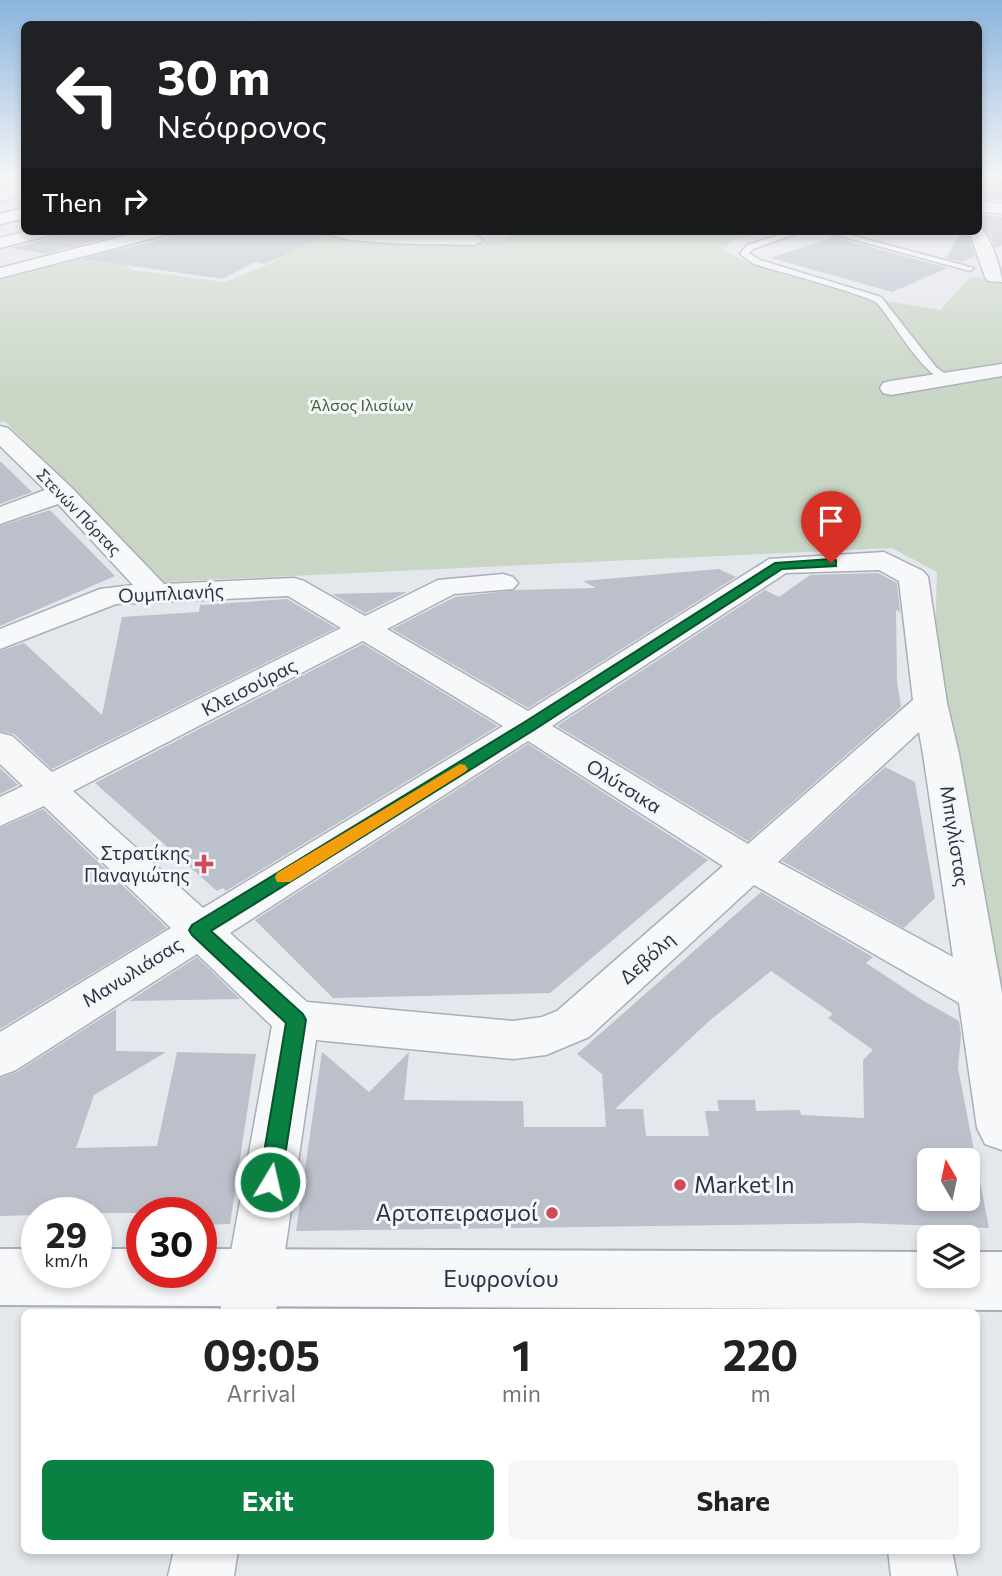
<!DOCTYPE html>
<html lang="en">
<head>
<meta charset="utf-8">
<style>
  body { margin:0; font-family:Commissioner,sans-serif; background:#f6f6f6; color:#222; height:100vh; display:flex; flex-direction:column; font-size:26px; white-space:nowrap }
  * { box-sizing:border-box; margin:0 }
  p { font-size:23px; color:#767676 }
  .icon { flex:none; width:38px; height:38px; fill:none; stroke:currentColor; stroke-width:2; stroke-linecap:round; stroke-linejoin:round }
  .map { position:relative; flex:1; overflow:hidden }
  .details { position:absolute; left:21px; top:1309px; width:959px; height:245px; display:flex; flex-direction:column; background:#fff; border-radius:10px; box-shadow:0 4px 10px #0003 }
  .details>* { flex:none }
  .guide { position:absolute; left:21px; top:21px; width:961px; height:214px; border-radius:10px; box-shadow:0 4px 10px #0003; background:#202124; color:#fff; overflow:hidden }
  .needle { width:46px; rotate:351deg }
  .fabs { position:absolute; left:917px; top:1148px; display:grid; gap:14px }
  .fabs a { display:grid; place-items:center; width:63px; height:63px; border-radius:10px; background:#fff; box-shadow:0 4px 10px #0003; font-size:35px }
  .speed { position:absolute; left:21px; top:1197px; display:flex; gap:14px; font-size:35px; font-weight:700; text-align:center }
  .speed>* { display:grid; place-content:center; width:91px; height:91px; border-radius:50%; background:#fff; box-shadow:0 4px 10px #0003; line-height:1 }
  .speed small { font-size:18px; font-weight:400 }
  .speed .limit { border:10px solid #d22; background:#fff; color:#111 }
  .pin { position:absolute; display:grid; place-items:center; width:60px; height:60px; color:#fff; margin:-72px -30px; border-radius:50% 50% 50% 0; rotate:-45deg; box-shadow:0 0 7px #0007 }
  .pin .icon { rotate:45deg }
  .me { position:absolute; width:77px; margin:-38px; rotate:9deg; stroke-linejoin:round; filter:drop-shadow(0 0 5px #0008) }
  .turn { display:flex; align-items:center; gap:24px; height:147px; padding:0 21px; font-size:32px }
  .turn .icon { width:91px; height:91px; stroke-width:2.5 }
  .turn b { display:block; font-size:49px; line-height:60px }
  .then { display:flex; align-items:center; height:66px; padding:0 21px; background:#0003; gap:14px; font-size:26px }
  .eta { display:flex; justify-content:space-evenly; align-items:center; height:119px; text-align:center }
  .eta b { font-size:42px; font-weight:700; line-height:49px }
  .action { display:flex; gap:14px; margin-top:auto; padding:14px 21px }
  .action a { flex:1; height:80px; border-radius:10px; background:#0b8043; color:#fff; font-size:28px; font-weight:700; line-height:80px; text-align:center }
  .action a+a { background:#f6f6f6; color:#222 }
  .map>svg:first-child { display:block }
  .green { fill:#c9d6c5 }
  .building { fill:#bbc0ca; fill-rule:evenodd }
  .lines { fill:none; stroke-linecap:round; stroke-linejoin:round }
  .service-casing { stroke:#a9aeb7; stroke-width:3 }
  .minor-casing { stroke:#a9aeb7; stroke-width:3 }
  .tertiary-casing { stroke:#a9aeb7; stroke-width:4 }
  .secondary-casing { stroke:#a9aeb7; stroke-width:4 }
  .service { fill:#f7f8fa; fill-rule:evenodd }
  .minor { fill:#f7f8fa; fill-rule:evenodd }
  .tertiary { fill:#f7f8fa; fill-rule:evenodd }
  .secondary { fill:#fff; fill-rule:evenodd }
  .route { fill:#0b8043; stroke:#07532c; stroke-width:2 }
  .slow { fill:#f59e0b }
  .poi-dot { fill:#d1495b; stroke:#f4f6f9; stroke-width:2.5 }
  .labels { text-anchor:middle; stroke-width:6; stroke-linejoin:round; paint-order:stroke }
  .far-park-label { font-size:16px; fill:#3f6138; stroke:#f4f6f9 }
  .far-street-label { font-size:16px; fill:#2b3445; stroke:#f4f6f9 }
  .street-label { font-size:19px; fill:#2b3445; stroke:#f4f6f9 }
  .poi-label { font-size:19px; fill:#2b3445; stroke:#f4f6f9; text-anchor:end }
  .near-poi-label { font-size:23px; fill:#2b3445; stroke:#f4f6f9; text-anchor:start }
  .near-street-label { font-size:23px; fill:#2b3445; stroke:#f4f6f9 }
</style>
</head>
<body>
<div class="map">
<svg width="1002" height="1576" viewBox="0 0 1002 1576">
  <rect width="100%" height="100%" fill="#e4e7ec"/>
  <path class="green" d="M315,231l56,7 128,3 21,-10h244l-34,10 -6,10 27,13 33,6 85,28 71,12 31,-33 31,2v727l-69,-312 4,-122 -45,-24 -731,34 -155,-160h-6v-143l126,-32 6,3 -8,13 8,7 93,12 49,-20 7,-11z"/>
  <path class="building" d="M992,181l10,1v19l-21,-2z
    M978,214l24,3v28l-7,3 -6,-14 -11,-10z
    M60,231h73l-88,23 -34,-6 45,-11z
    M174,231h148l3,4 -60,29 -10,-2 -32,17 -141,-20 88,-22z
    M962,231h5l8,25 -13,6 -16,-4z
    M833,237l115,31 -56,24 -121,-34z
    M0,461l32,31 -32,12z
    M50,510l65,66 -115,50v-100z
    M719,569l17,8 -208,131 -136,-79 63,-32 61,-7 80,-2 -13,-7z
    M878,573l19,10 3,29 -4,-2 1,71 4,26 -153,134 -191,-115 208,-136 14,7 31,-22z
    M407,592l-42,21 -33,-19z
    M287,599l49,29 -284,141 -38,-35 -14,-3v-80l24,-8 78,72 20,-98 77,-5 1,-7z
    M363,644l135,82 -272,165 -3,-3 -6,3 -122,-108z
    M528,744l180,116 -158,133 -217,5 -78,-78z
    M885,767l30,15 20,116 -31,30 -122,-67z
    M0,768l18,17 -18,9z
    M43,809l124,119 -167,101v-201z
    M761,892l112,65 -7,6 56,37 37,21 2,14 -3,33 31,160 -127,-5 -566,8 26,-179 47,40 40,-40 -5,48 119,1 1,26h82l-4,-53 -25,-20zM771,971l62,43 -5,4 45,32 -10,10 1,58 -63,-3 -1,-5 -44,1 -1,-11h-38l2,11h-14l4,25h-63l-3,-27h-28l93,-87zM929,1160h39v39h-39z
    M197,957l43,42 -111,2z
    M116,1009v42l50,1 -72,43 -18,53 81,-2 20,-94 79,2 -26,170 -29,1v-12h-164v2l-37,1v-138l17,-6z"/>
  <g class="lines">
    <g class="service-casing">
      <path id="service" d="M792,231h12l-51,18 -4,4 11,7 121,37 55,70 12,9v4c-22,2 -56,-61 -71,-77 -9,-8 -104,-33 -123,-39l-14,-10 7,-9z
        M822,231h13l139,37 -4,3z"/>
    </g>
    <g class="minor-casing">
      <path id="minor" d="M985,175h17v5l-15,-2z
        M24,185v9l-24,7v-10z
        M978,201l24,3v10l-24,-3z
        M978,226c11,5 24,45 24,56l-14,-1 -3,-4 -16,-46h9z
        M29,231h28l-2,3 -55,14v-10z
        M143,231h28l-2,3 -169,44v-10z
        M324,231l151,4 8,5 -8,5c-26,-1 -137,1 -151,-14z
        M1002,364v12l-111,19 -8,-2 -3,-5 3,-5 8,-2z
        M0,426l8,2 63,59 93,97 130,-6 10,3 61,35 73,-36 65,-6 10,3 5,6 -5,6 -59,5 -67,35 141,82 241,-152 115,-7 39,19 5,6 19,126 12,51 43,239v157l-17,-6 -8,-16 -18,-125 -205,-118 -165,152 -43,18 -33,4 -197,-19 -40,272h-56l52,-286 -75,-72 -181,116 -16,6v-44l171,-104 -127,-122 -44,20v-29l23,-11 -23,-22v-31l12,3 40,36 289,-144 -53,-32 -172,8 -116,45v-20l100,-40 33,-4 -75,-81 -58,20v-17l45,-17 -45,-44zM879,570l20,11 14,119 -165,144 -196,-118 234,-153zM363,641l140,85 -300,182 -130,-117zM919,732l4,22 30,203 -175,-95zM528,741l195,125 -166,145 -15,6 -29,4 -206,-19 -77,-69z
        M174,1550h64l-4,26h-66z
        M888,1550h64l5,26h-66z"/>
    </g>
    <g class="tertiary-casing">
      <path id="tertiary" d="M0,1249h37v23h59v-23h46v23h59v-23l728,3v24h39v-24h34v58l-1002,-5z"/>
    </g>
    <g class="secondary-casing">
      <path id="secondary" d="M24,208v10l-24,6v-10z"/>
    </g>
    <use href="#service" class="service"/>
    <use href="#minor" class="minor"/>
    <use href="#tertiary" class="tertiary"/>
    <use href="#secondary" class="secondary"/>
  </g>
  <linearGradient id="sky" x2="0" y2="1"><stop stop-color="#8bb4dd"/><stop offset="0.44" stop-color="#f3f4f6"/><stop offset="1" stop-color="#f3f4f6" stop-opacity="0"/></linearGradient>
  <rect width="1002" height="396" fill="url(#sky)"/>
  <path class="route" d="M831,559l5,1v6l-54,3 -248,161 -323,201 92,83 3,6 -25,162 -3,8 -8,3 -8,-3 -3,-8 27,-159 -94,-88 -3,-5 3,-5 331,-202 252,-160z"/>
  <path class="slow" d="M460,764l5,1 3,4 -3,3 -175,110h-13l-2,-5 2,-4z"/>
  <g class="poi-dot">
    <path d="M200.5 853.5h7v7h7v7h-7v7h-7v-7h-7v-7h7z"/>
    <circle cx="680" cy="1185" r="7"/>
    <circle cx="552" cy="1213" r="7"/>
  </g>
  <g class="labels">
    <g class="far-park-label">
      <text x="362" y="411">Άλσος Ιλισίων</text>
    </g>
    <g class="far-street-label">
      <text transform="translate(79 512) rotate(46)" y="6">Στενών Πόρτας</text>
    </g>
    <g class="street-label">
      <text transform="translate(171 593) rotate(-3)" y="7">Ουμπλιανής</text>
      <text transform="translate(249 687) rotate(-27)" y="7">Κλεισούρας</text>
      <text transform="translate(624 786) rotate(32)" y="7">Ολύτσικα</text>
      <text transform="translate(955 836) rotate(81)" y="7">Μπιγλίστας</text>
      <text transform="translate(647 958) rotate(-42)" y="7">Δεβόλη</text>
      <text transform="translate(132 972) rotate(-32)" y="7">Μανωλιάσας</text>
    </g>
    <g class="poi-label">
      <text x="190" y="860">Στρατίκης<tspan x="190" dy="22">Παναγιώτης</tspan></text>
    </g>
    <g class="near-poi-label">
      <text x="694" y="1193">Market In</text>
      <text x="538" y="1221" text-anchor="end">Αρτοπειρασμοί</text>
    </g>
    <g class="near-street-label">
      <text x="501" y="1287">Ευφρονίου</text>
    </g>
  </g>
</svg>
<div class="fabs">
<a><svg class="needle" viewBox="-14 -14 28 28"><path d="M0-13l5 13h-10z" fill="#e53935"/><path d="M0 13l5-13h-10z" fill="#767676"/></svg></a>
<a><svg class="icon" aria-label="layers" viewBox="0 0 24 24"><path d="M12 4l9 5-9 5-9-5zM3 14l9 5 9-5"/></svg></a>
</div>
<div class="speed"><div>29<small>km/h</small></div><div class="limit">30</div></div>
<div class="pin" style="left:831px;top:563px;background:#d93025"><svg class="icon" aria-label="arrive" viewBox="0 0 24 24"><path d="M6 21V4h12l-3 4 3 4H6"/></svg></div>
<svg class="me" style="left:270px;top:1182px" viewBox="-20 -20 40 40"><circle r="17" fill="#0b8043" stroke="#fff" stroke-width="3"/><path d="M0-11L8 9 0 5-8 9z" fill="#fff"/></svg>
<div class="guide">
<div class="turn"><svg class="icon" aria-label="left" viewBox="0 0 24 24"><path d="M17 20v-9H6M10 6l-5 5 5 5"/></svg><div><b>30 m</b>Νεόφρονος</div></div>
<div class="then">Then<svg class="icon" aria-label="right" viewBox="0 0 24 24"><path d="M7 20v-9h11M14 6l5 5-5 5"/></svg></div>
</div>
<section class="details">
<div class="eta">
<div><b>09:05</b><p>Arrival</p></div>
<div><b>1</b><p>min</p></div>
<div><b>220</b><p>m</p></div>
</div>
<div class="action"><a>Exit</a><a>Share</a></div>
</section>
</div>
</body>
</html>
